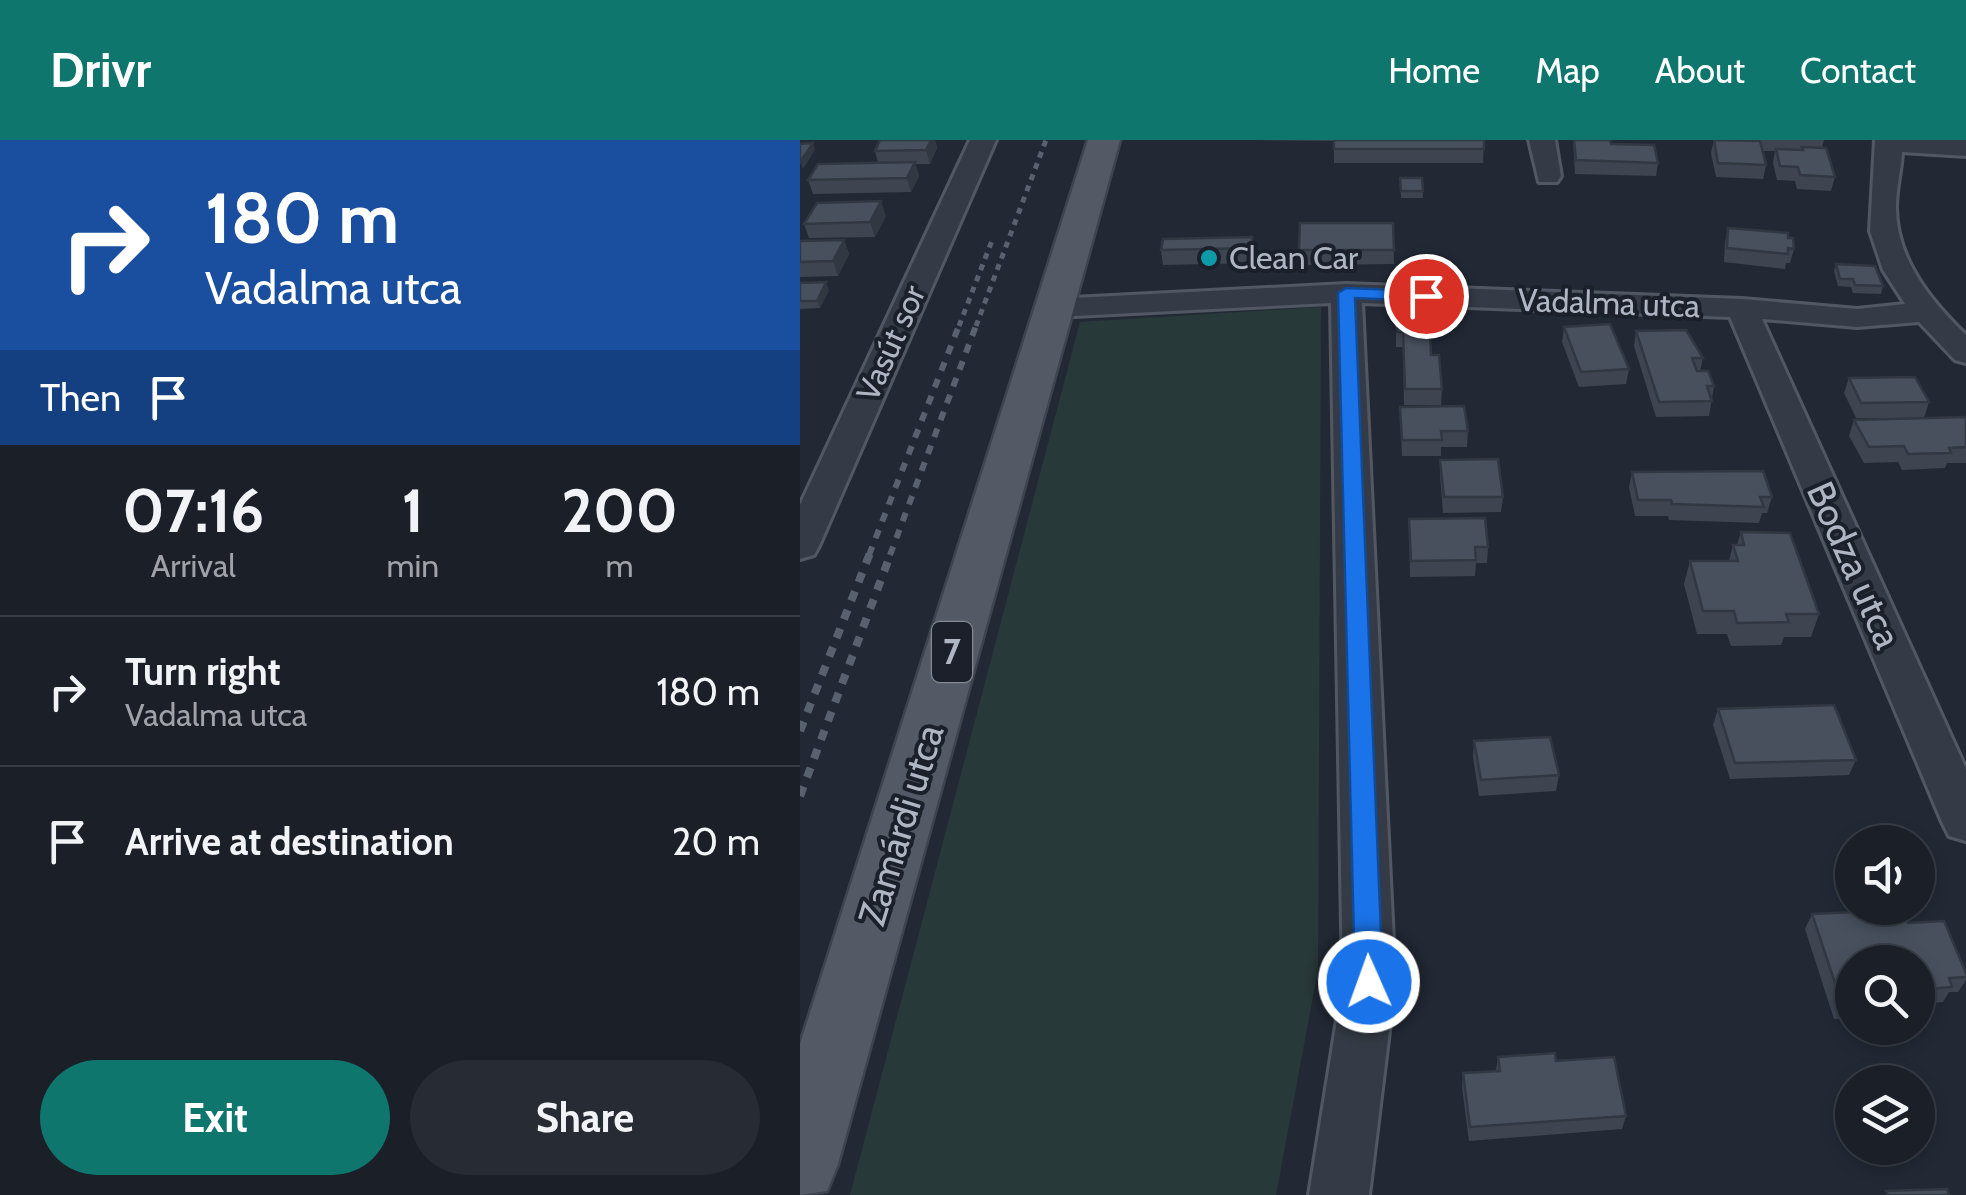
<!DOCTYPE html>
<html lang="en">
<head>
<meta charset="utf-8">
<style>
  body { margin:0; font-family:Cabin,sans-serif; background:#272c34; color:#f1f3f6; height:100vh; display:flex; flex-direction:column; font-size:38px; white-space:nowrap }
  * { box-sizing:border-box; margin:0 }
  p { font-size:32px; color:#9fa2a8 }
  .icon { flex:none; width:55px; height:55px; fill:none; stroke:currentColor; stroke-width:2; stroke-linecap:round; stroke-linejoin:round }
  .map { position:relative; flex:1; overflow:hidden }
  .sheet { display:flex; flex-direction:column; background:#1a1f28; width:800px }
  .sheet>* { flex:none }
  .guide { background:#1a4fa0; color:#fff; overflow:hidden }
  .fabs { position:absolute; left:1035px; top:685px; display:grid; gap:20px }
  .fabs a { display:grid; place-items:center; width:100px; height:100px; border-radius:50%; background:#1a1f28; box-shadow:0 5px 15px #0003,0 0 0 2px #383d45; font-size:50px }
  .pin { position:absolute; display:grid; place-items:center; width:85px; height:85px; color:#fff; margin:-42px; border:5px solid #fff; border-radius:50%; box-shadow:0 2px 10px #0007 }
  .me { position:absolute; width:110px; margin:-55px; rotate:358deg; stroke-linejoin:round; filter:drop-shadow(0 0 8px #0008) }
  .turn { display:flex; align-items:center; gap:35px; height:210px; padding:0 40px; font-size:45px }
  .turn .icon { width:130px; height:130px; stroke-width:2.5 }
  .turn b { display:block; font-size:70px; line-height:85px }
  .then { display:flex; align-items:center; height:95px; padding:0 40px; background:#0003; gap:20px; font-size:38px }
  .eta { display:flex; justify-content:space-evenly; align-items:center; height:170px; text-align:center }
  .eta b { font-size:60px; font-weight:800; line-height:70px }
  .button { display:flex; gap:20px; margin-top:auto; padding:20px 40px }
  .button a { flex:1; height:115px; border-radius:60px; background:#0f766e; color:#fff; font-size:40px; font-weight:800; line-height:115px; text-align:center }
  .button a+a { background:#272c34; color:#f1f3f6 }
  ul { padding:0; list-style:none }
  li { display:flex; align-items:center; gap:30px; height:150px; padding:0 40px; border-top:2px solid #383d45 }
  li div { flex:1 }
  li b { display:block; font-size:38px }
  li em { font-style:normal }
  header { display:flex; align-items:center; gap:60px; box-sizing:border-box; height:140px; padding:0 50px; background:#0f766e; color:#fff }
  header strong { font-size:48px }
  nav { display:flex; gap:55px; margin-inline-start:auto; font-size:35px }
  main { display:flex; flex:1; min-height:0 }
  .map>svg:first-child { display:block }
  .green { fill:#28393a }
  .lines { fill:none; stroke-linecap:round; stroke-linejoin:round }
  .minor-casing { stroke:#525863; stroke-width:6 }
  .primary-casing { stroke:#3e444f; stroke-width:5 }
  .minor { fill:#353b46; fill-rule:evenodd }
  .primary { fill:#535a66; fill-rule:evenodd }
  .rail-far2 { stroke:#59616e; stroke-width:5; stroke-dasharray:6 6; stroke-linecap:butt }
  .rail-far1 { stroke:#59616e; stroke-width:6; stroke-dasharray:9 9; stroke-linecap:butt }
  .rail { stroke:#59616e; stroke-width:8; stroke-dasharray:10 10; stroke-linecap:butt }
  .wall { fill:#3e4551 }
  .shaded-wall { fill:#323842 }
  .building { fill:#48505e; stroke:#323842; stroke-width:2.5 }
  .route { fill:#1a73e8; stroke:#114b97; stroke-width:2.5 }
  .culture-dot { fill:#0f9aa8; stroke:#1b202a; stroke-width:4 }
  .labels { text-anchor:middle; stroke-width:8; stroke-linejoin:round; paint-order:stroke }
  .far-poi-label { font-size:32px; fill:#afb5c2; stroke:#1b202a; text-anchor:start }
  .far-street-label { font-size:32px; fill:#afb5c2; stroke:#1b202a }
  .shield { fill:#1b202a; stroke:#838894; stroke-width:2.5 }
  .shield-label { font-size:35px; font-weight:bold; fill:#afb5c2 }
  .street-label { font-size:38px; fill:#afb5c2; stroke:#1b202a }
</style>
</head>
<body>
<header>
<strong>Drivr</strong>
<nav><a>Home</a><a>Map</a><a>About</a><a>Contact</a></nav>
</header>
<main>
<section class="sheet">
<div class="guide">
<div class="turn"><svg class="icon" aria-label="right" viewBox="0 0 24 24"><path d="M7 20v-9h11M14 6l5 5-5 5"/></svg><div><b>180 m</b>Vadalma utca</div></div>
<div class="then">Then<svg class="icon" aria-label="arrive" viewBox="0 0 24 24"><path d="M6 21V4h12l-3 4 3 4H6"/></svg></div>
</div>
<div class="eta">
<div><b>07:16</b><p>Arrival</p></div>
<div><b>1</b><p>min</p></div>
<div><b>200</b><p>m</p></div>
</div>
<ul>
<li><svg class="icon" aria-label="right" viewBox="0 0 24 24"><path d="M7 20v-9h11M14 6l5 5-5 5"/></svg><div><b>Turn right</b><p>Vadalma utca</p></div><em>180 m</em></li>
<li><svg class="icon" aria-label="arrive" viewBox="0 0 24 24"><path d="M6 21V4h12l-3 4 3 4H6"/></svg><div><b>Arrive at destination</b></div><em>20 m</em></li>
</ul>
<div class="button"><a>Exit</a><a>Share</a></div>
</section>
<div class="map">
<svg width="1166" height="1055" viewBox="0 0 1166 1055">
  <rect width="100%" height="100%" fill="#222935"/>
  <path class="green" d="M521,167l-3,663 -42,225h-426l230,-873z"/>
  <g class="lines">
    <g class="minor-casing">
      <path id="minor" d="M170,0h26l-177,406 -5,9 -14,4v-54z
        M729,0h26l6,36 -4,6h-18z
        M1075,0h91v16l-64,-4c-1,19 -6,37 -6,55 0,52 35,94 70,128v28l-11,-3 -36,-38 -62,5 -95,-8 204,450v72l-17,-5 -7,-14 -212,-505 -368,-14 33,679 -26,213h-60l34,-213 -12,-679 -277,14 -11,-3 -4,-6 4,-6 11,-3 292,-15 396,15 115,10 48,-5 -22,-34 -13,-39z"/>
    </g>
    <g class="primary-casing">
      <path id="primary" d="M288,0h32l-282,1024 -11,27 -27,4v-151z"/>
    </g>
    <use href="#minor" class="minor"/>
    <use href="#primary" class="primary"/>
    <path class="rail-far2" d="M159,186l34,-88
      M176,186l70,-186"/>
    <path class="rail-far1" d="M69,415l91,-232
      M90,415l87,-232"/>
    <path class="rail" d="M0,591l70,-178
      M0,656l91,-243"/>
  </g>
  <path class="wall" d="M80,0h55l2,8 -7,16h-15l4,12 -8,16 -98,2 -5,-14 70,-17 -3,-12z
    M457,0h227l-1,23h-149v-22z
    M773,0h37l1,4 47,19 -2,13 -81,-2z
    M914,0h110l-2,8 13,29 -4,14 -34,-2 -2,-8 -18,-1 -4,-17 2,-12h-13l4,14 -3,14 -47,-2 -5,-24z
    M600,38h22l1,20h-22z
    M86,76l-11,21 -66,1 -5,-14z
    M593,83l1,41 -95,1v-15z
    M928,88l60,10 6,11 -4,14h-4l-1,6 -61,-7 1,-20z
    M452,97l1,26 -90,2 -2,-15z
    M44,100l5,14 -11,22 -38,1v-36z
    M1036,124l47,22 -2,8 -28,-1 -2,-6 -13,-1 -4,-15z
    M0,143l29,7 -9,18 -20,1z
    M596,178l35,37 11,34 -1,16h-37l-1,-58h-7z
    M764,187l65,42 -3,15 -47,3 -17,-45z
    M836,191l67,27 -3,13 14,15 -5,30 -53,1 -22,-71z
    M1049,238l80,24 -5,16h-68l-12,-25z
    M600,267l68,24 -1,16h-26v9h-39z
    M1166,277v46h-19l-2,5 -43,2 -4,-8 -34,1 -15,-27 5,-16z
    M640,320l63,37 -2,15 -58,1 -3,-38z
    M832,332l140,25 -5,16h-5l-3,10 -90,-3 -1,-4h-33l-6,-29z
    M609,379l79,28 -1,16h-11l-1,13 -65,1z
    M941,392l78,82 -8,23h-27l-3,8 -50,1 -4,-12h-30l-13,-50 6,-23h39l4,-16h4z
    M918,569l138,51 -7,15 -119,4 -17,-54z
    M674,601l85,34 -3,16 -77,5 -6,-39z
    M1012,774l69,2 27,7 58,50v7l-8,12h-9l-6,10 -25,2v-42h-66v56l-18,1 -29,-90z
    M698,917l58,4 70,55 -4,13 -153,12 -7,-54 1,-14 33,-2z"/>
  <path class="shaded-wall" d="M131,0h4l2,8 -7,16 -4,-14z
    M13,3l2,7 -12,19 -3,-7z
    M115,22l4,14 -8,16 -4,-14z
    M81,61l5,15 -11,21 -5,-15z
    M44,100l5,14 -11,22 -5,-15z
    M26,142l3,8 -9,18 -3,-7z"/>
  <path class="building" d="M80,0h51l-5,10 -51,1z
    M534,0h150v9h-150z
    M774,0h36l1,4 43,1 4,18 -82,-3z
    M914,0l46,1 6,24 -48,-2z
    M13,3l-13,19v-18z
    M1002,7l24,1 9,29 -35,-2 -2,-8 -18,-1 -4,-17 27,1z
    M115,22l-8,16 -99,2 10,-16z
    M600,38h22l1,13h-22z
    M81,61l-11,21 -66,2 13,-21z
    M500,83h93l1,27h-95z
    M928,88l60,5v5h5l1,11 -6,-1v6l-61,-6z
    M452,97v11l-91,2 2,-11z
    M44,100l-11,21 -33,1v-21z
    M1036,124l39,2 8,20 -28,-1 -2,-6h-13z
    M26,142l-9,19h-17v-18z
    M596,178h33l2,37h8l3,34h-37l-2,-57h-6z
    M810,184l19,45 -48,3 -17,-45z
    M886,190l17,28h-11l5,13h11l6,15h-7l5,15 -53,1 -23,-71z
    M1115,237l14,25 -68,1 -12,-25z
    M664,266l4,25h-27l1,9h-40l-2,-33z
    M1166,277v30l-17,1 2,5 -43,1 -4,-8 -35,1 -15,-27z
    M698,319l5,38h-59l-4,-37z
    M963,331l9,26h-12l4,10 -92,-3 -1,-4h-33l-6,-28z
    M685,378l3,29h-13l1,13 -65,1 -2,-42z
    M941,392l49,1 29,81h-33l3,8 -52,1 -3,-12h-31l-13,-50h48l-5,-16h11z
    M1034,565l22,55 -121,3 -17,-54z
    M750,597l9,38 -78,5 -7,-39z
    M1080,771l1,5h24l3,7 36,-2 22,52v4l-17,1 3,9 -34,3v-28h-66v42h-10l-30,-90z
    M755,913l1,8 58,-4 12,59 -156,11 -7,-54 37,-2 -2,-14z
    M1147,1049l2,6h-61l-2,-4z"/>
  <path class="route" d="M546,148l80,3 8,5 -8,5 -71,-3 28,684 -4,9 -10,4 -10,-4 -4,-9 -17,-689z"/>
  <circle class="culture-dot" cx="409" cy="118" r="10"/>
  <g class="labels">
    <g class="far-poi-label">
      <text x="429" y="129">Clean Car</text>
    </g>
    <g class="far-street-label">
      <text transform="translate(809 163) rotate(2)" y="11">Vadalma utca</text>
      <text transform="translate(91 203) rotate(-66)" y="11">Vasút sor</text>
    </g>
    <rect class="shield" x="132" y="482" width="40" height="60" rx="8"/>
    <g class="shield-label">
      <text x="152" y="524">7</text>
    </g>
    <g class="street-label">
      <text transform="translate(1054 425) rotate(66)" y="13">Bodza utca</text>
      <text transform="translate(101 685) rotate(-73)" y="13">Zamárdi utca</text>
    </g>
  </g>
</svg>
<div class="fabs">
<a><svg class="icon" aria-label="sound" viewBox="0 0 24 24"><path d="M4 9h4l5-4v14l-5-4H4zM17 9q2 3 0 6"/></svg></a>
<a><svg class="icon" aria-label="search" viewBox="0 0 24 24"><circle cx="10" cy="10" r="6"/><path d="M15 15l6 6"/></svg></a>
<a><svg class="icon" aria-label="layers" viewBox="0 0 24 24"><path d="M12 4l9 5-9 5-9-5zM3 14l9 5 9-5"/></svg></a>
</div>
<div class="pin" style="left:626px;top:156px;background:#d93025"><svg class="icon" aria-label="arrive" viewBox="0 0 24 24"><path d="M6 21V4h12l-3 4 3 4H6"/></svg></div>
<svg class="me" style="left:569px;top:842px" viewBox="-20 -20 40 40"><circle r="17" fill="#1a73e8" stroke="#fff" stroke-width="3"/><path d="M0-11L8 9 0 5-8 9z" fill="#fff"/></svg>
</div>
</main>
</body>
</html>
